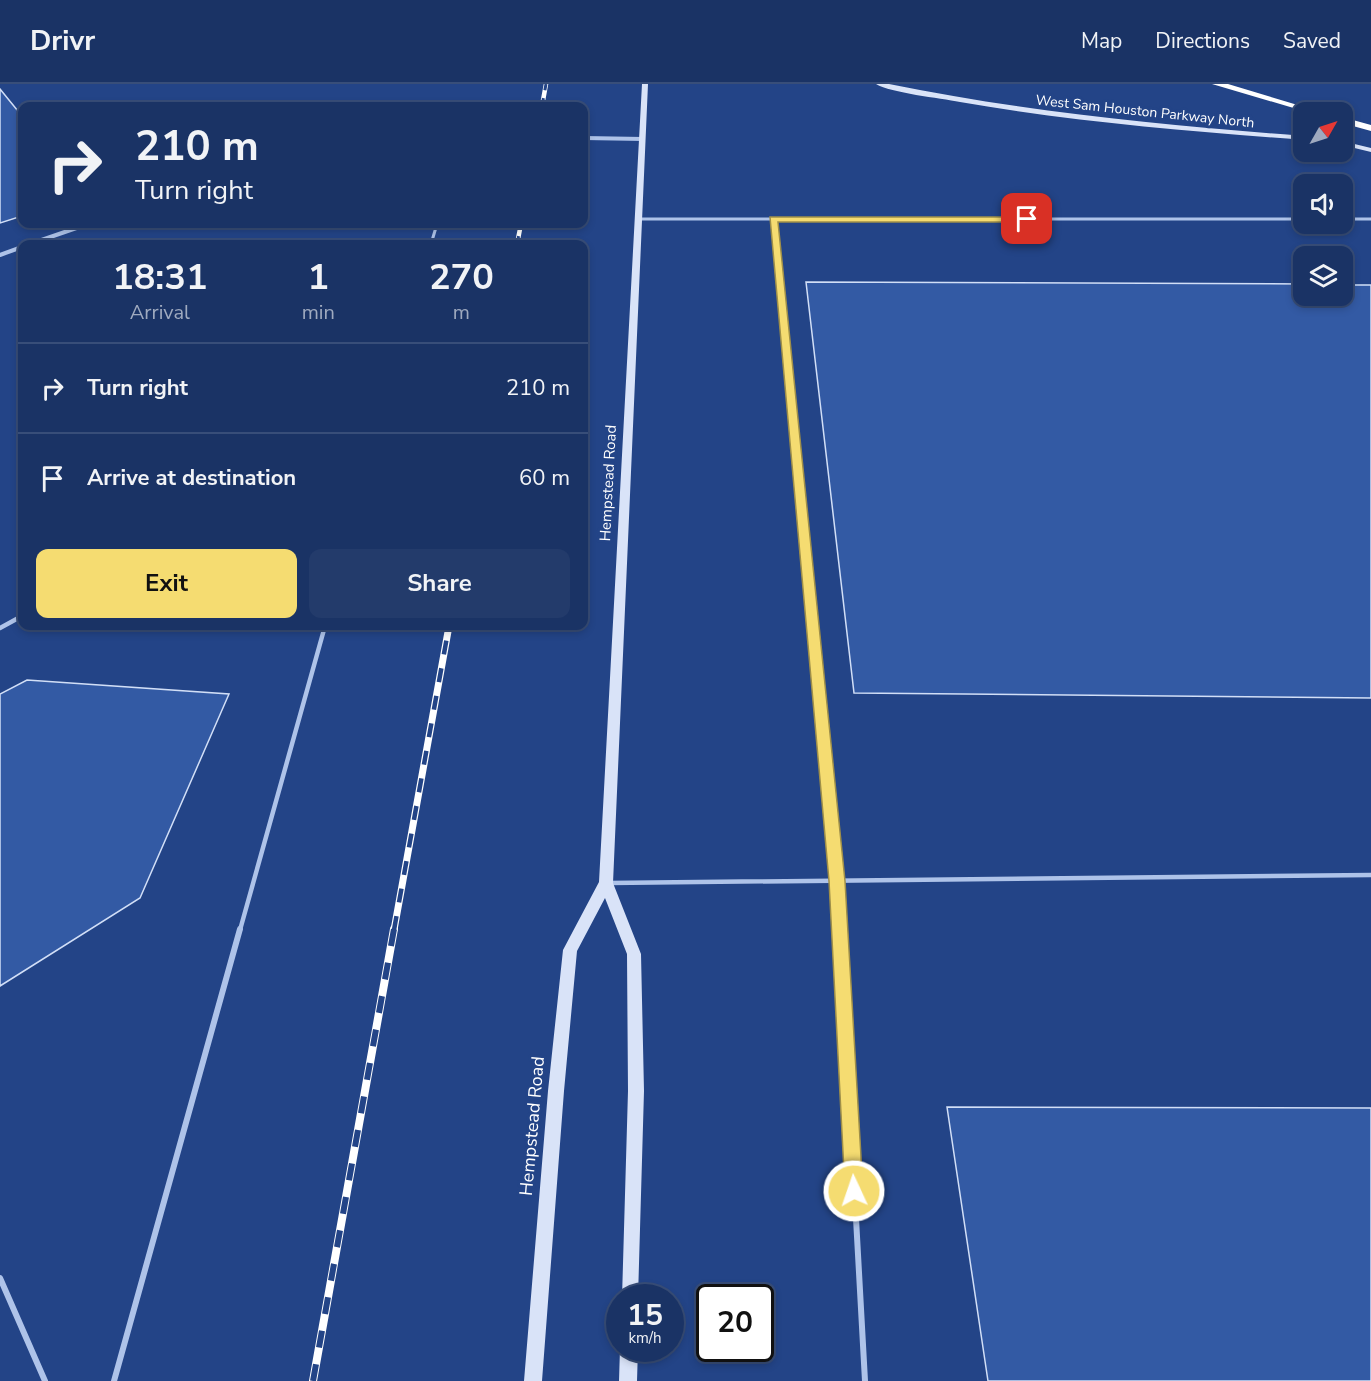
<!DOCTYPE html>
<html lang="en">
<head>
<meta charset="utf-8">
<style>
  body { margin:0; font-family:"Nunito Sans",sans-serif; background:#233b6b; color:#f1f3f6; height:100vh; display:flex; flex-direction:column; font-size:22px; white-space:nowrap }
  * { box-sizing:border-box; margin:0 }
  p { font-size:20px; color:#9faabf }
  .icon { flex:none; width:33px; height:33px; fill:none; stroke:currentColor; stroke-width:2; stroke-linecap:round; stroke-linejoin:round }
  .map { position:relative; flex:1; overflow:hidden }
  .panel { position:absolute; left:18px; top:156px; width:570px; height:390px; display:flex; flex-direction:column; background:#1a3365; border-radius:12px; box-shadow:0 3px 9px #0003,0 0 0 2px #384e79 }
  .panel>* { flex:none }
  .guide { position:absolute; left:18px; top:18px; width:570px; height:126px; border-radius:12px; box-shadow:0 3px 9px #0003,0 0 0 2px #384e79; background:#1a3365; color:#f1f3f6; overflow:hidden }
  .needle { width:39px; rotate:51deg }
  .buttons { position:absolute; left:1293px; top:18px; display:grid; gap:12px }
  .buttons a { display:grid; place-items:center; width:60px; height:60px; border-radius:12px; background:#1a3365; box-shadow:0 3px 9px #0003,0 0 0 2px #384e79; font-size:30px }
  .speed { position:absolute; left:606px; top:1200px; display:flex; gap:12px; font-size:30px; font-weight:700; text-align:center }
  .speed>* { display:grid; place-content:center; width:78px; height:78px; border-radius:50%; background:#1a3365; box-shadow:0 3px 9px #0003,0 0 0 2px #384e79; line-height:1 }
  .speed small { font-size:15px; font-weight:400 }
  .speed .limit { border:3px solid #111; border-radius:9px; background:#fff; color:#111 }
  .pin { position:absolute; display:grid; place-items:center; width:51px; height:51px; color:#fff; margin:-26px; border-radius:12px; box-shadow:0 3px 9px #0006 }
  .me { position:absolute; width:66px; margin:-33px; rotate:357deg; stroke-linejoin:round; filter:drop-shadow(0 0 4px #0008) }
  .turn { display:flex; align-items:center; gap:21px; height:126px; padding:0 18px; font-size:27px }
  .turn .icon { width:78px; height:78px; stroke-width:2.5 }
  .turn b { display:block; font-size:42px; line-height:51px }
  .eta { display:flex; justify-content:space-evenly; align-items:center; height:102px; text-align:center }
  .eta b { font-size:36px; font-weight:700; line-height:42px }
  .action { display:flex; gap:12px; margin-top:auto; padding:12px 18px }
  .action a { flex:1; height:69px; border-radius:12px; background:#f5dc71; color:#111; font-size:24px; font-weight:700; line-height:69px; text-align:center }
  .action a+a { background:#233b6b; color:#f1f3f6 }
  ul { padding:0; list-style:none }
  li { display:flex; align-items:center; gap:18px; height:90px; padding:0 18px; border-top:2px solid #384e79 }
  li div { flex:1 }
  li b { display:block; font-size:22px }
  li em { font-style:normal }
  header { display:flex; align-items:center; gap:36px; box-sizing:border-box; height:84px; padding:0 30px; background:#1a3365; border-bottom:2px solid #384e79 }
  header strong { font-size:28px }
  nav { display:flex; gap:33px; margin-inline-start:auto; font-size:21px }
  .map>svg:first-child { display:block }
  .building { fill:#335aa4; stroke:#d2dff7; stroke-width:1.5 }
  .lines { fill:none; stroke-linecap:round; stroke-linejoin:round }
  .service-far3 { stroke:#aec3e9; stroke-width:3 }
  .service-far2 { stroke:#aec3e9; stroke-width:4 }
  .service-far1 { stroke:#aec3e9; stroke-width:4.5 }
  .service { stroke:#aec3e9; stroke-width:6 }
  .minor { stroke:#aec3e9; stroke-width:4 }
  .secondary { fill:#d9e3f8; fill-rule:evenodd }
  .motorway { fill:#fff; fill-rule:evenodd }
  .rail-far2-casing { stroke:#fff; stroke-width:4.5 }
  .rail-far1-casing { stroke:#fff; stroke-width:7 }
  .rail-casing { stroke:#fff; stroke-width:8 }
  .rail-far2 { stroke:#234487; stroke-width:3; stroke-dasharray:8; stroke-linecap:butt }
  .rail-far1 { stroke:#234487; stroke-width:4.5; stroke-dasharray:14; stroke-linecap:butt }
  .rail { stroke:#234487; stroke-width:6; stroke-dasharray:17; stroke-linecap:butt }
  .route { fill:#f5dc71; stroke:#9f8f49; stroke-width:1.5 }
  .labels { text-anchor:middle; stroke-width:6; stroke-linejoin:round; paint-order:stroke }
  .far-street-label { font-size:14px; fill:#fff; stroke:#234487 }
  .street-label { font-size:15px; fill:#fff; stroke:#234487 }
  .near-street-label { font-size:18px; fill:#fff; stroke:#234487 }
</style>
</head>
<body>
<header>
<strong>Drivr</strong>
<nav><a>Map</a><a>Directions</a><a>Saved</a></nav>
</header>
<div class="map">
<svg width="1371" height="1297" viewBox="0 0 1371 1297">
  <rect width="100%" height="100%" fill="#234487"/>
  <path class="building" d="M0,5l22,27v100l-22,7z
    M806,198l498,2v12h38v-11h29v413l-517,-5z
    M27,596l202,14 -89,204 -140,88v-292z
    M947,1023l424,1v273h-383z"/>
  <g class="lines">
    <path class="service-far3" d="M639,135h665
      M773,135l8,82
      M1342,135h29
      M431,160l6,-20"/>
    <path class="service-far2" d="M781,215l27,278"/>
    <path class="service-far1" d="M807,491l33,355
      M0,544l22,-12
      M609,799l762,-8
      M240,846l85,-304"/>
    <path class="service" d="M840,845l25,452
      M0,1194l45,103
      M114,1297l126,-452"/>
    <path class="minor" d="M584,54l59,1
      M30,160l58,-20
      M0,171l22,-8"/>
    <path class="secondary" d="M642,0h6l-35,799 28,71 3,137 -6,207h-16l6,-207 -1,-137 -22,-56 -28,53 -13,140 -22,290h-18l24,-290 15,-141 36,-68z
      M876,0h13c137,28 275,41 415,52v4c-115,-9 -230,-18 -344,-38 -20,-4 -69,-9 -84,-18z
      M1342,57l29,7v4l-29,-7z
      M620,1264h18l-1,33h-18z"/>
    <path class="motorway" d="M1212,0h16l93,28h-14z
      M1342,33l29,8v6l-29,-8z"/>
    <g class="rail-far2-casing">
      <path id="rail-far2" d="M542,22l4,-22
        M517,160l4,-20"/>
    </g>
    <g class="rail-far1-casing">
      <path id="rail-far1" d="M394,846l55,-304"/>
    </g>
    <g class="rail-casing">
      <path id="rail" d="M313,1297l81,-452"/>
    </g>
    <use href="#rail-far2" class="rail-far2"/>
    <use href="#rail-far1" class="rail-far1"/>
    <use href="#rail" class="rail"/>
  </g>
  <path class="route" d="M770,133h257l4,2 -4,3h-249l67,659 18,310 -3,6 -6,3 -6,-3 -3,-6 -16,-310z"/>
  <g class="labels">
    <g class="far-street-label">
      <text transform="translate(1145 27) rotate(6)" y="5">West Sam Houston Parkway North</text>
    </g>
    <g class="street-label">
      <text transform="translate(608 399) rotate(-87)" y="5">Hempstead Road</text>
    </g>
    <g class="near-street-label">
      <text transform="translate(532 1042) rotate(-85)" y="6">Hempstead Road</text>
    </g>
  </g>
</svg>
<div class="buttons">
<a><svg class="needle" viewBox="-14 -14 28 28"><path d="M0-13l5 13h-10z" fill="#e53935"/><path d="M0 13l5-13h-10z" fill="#9faabf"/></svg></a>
<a><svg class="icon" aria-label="sound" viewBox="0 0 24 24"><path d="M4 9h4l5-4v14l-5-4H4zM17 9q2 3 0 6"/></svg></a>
<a><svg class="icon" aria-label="layers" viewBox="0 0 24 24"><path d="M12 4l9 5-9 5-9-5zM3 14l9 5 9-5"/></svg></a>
</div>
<div class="speed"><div>15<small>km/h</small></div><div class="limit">20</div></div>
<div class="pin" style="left:1027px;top:135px;background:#d93025"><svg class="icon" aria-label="arrive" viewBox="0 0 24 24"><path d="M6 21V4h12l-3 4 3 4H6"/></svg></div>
<svg class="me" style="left:854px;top:1107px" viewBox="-20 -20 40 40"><circle r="17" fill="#f5dc71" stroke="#fff" stroke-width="3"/><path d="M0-11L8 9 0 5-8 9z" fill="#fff"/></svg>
<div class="guide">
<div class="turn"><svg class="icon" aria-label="right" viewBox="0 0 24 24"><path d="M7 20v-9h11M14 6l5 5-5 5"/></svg><div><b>210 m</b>Turn right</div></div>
</div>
<section class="panel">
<div class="eta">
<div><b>18:31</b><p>Arrival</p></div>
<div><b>1</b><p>min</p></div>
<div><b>270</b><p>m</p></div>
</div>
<ul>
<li><svg class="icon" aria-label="right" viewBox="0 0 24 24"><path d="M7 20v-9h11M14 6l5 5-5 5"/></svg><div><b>Turn right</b></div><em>210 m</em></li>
<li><svg class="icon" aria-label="arrive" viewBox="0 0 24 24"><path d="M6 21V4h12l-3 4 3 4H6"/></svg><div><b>Arrive at destination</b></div><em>60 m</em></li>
</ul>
<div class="action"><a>Exit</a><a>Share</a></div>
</section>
</div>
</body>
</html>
